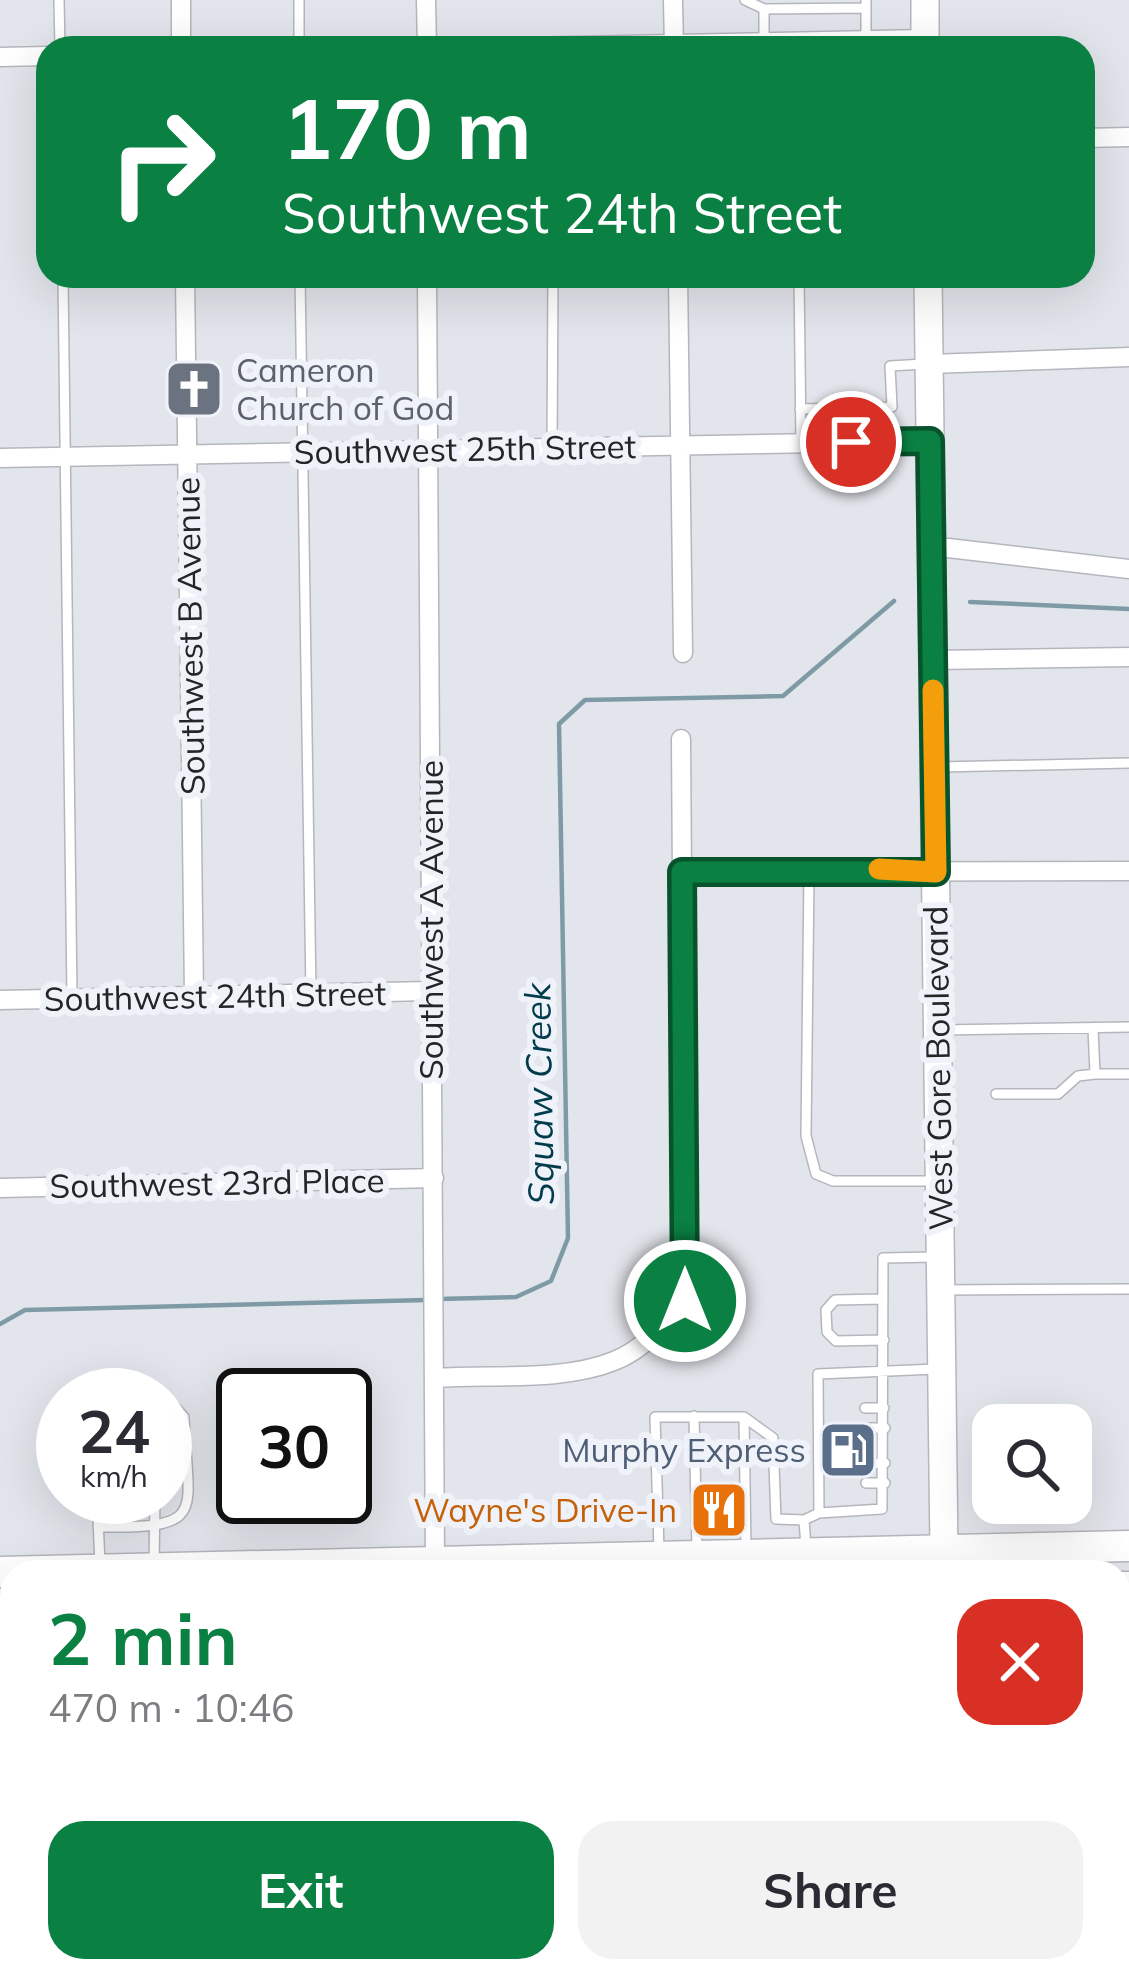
<!DOCTYPE html>
<html lang="en">
<head>
<meta charset="utf-8">
<style>
  body { margin:0; font-family:Mulish,sans-serif; background:#f2f2f3; color:#2b2b33; height:100vh; display:flex; flex-direction:column; font-size:45px; white-space:nowrap }
  * { box-sizing:border-box; margin:0 }
  p { font-size:39px; color:#7c7c81 }
  .icon { flex:none; width:66px; height:66px; fill:none; stroke:currentColor; stroke-width:2; stroke-linecap:round; stroke-linejoin:round }
  .map { position:relative; flex:1; overflow:hidden }
  .drawer { position:absolute; left:0px; top:1560px; width:1131px; height:423px; display:flex; flex-direction:column; background:#fff; border-radius:36px 36px 0 0; box-shadow:0 12px 48px #0002 }
  .drawer>* { flex:none }
  .guide { position:absolute; left:36px; top:36px; width:1059px; height:252px; border-radius:36px; box-shadow:0 12px 48px #0002; background:#0b8043; color:#fff; overflow:hidden }
  .controls { position:absolute; left:972px; top:1404px; display:grid; gap:24px }
  .controls a { display:grid; place-items:center; width:120px; height:120px; border-radius:24px; background:#fff; box-shadow:0 12px 48px #0002; font-size:60px }
  .speed { position:absolute; left:36px; top:1368px; display:flex; gap:24px; font-size:60px; font-weight:700; text-align:center }
  .speed>* { display:grid; place-content:center; width:156px; height:156px; border-radius:50%; background:#fff; box-shadow:0 12px 48px #0002; line-height:1 }
  .speed small { font-size:30px; font-weight:400 }
  .speed .limit { border:6px solid #111; border-radius:18px; background:#fff; color:#111 }
  .pin { position:absolute; display:grid; place-items:center; width:102px; height:102px; color:#fff; margin:-51px; border:6px solid #fff; border-radius:50%; box-shadow:0 3px 12px #0007 }
  .me { position:absolute; width:132px; margin:-66px; rotate:0deg; stroke-linejoin:round; filter:drop-shadow(0 0 9px #0008) }
  .turn { display:flex; align-items:center; gap:42px; height:252px; padding:0 48px; font-size:54px }
  .turn .icon { width:156px; height:156px; stroke-width:2.5 }
  .turn b { display:block; font-size:84px; line-height:102px }
  .round { display:grid; place-items:center; flex:none; width:126px; height:126px; border-radius:36px; background:#f2f2f3 }
  .overview { display:flex; align-items:center; justify-content:space-between; height:204px; padding:0 48px }
  h1 { font-size:72px; font-weight:700; line-height:90px; color:#0b8043 }
  .action { display:flex; gap:24px; margin-top:auto; padding:24px 48px }
  .action a { flex:1; height:138px; border-radius:36px; background:#0b8043; color:#fff; font-size:48px; font-weight:700; line-height:138px; text-align:center }
  .action a+a { background:#f2f2f3; color:#2b2b33 }
  .map>svg:first-child { display:block }
  .lines { fill:none; stroke-linecap:round; stroke-linejoin:round }
  .stream { stroke:#7e9ba5; stroke-width:4.5 }
  .service-casing { stroke:#b5b6bd; stroke-width:12 }
  .minor-casing { stroke:#b5b6bd; stroke-width:21 }
  .tertiary-casing { stroke:#b5b6bd; stroke-width:27 }
  .secondary-casing { stroke:#b5b6bd; stroke-width:30 }
  .primary-casing { stroke:#b5b6bd; stroke-width:33 }
  .service { stroke:#fff; stroke-width:9 }
  .minor { stroke:#fff; stroke-width:18 }
  .tertiary { stroke:#fff; stroke-width:24 }
  .secondary { stroke:#fff; stroke-width:27 }
  .primary { stroke:#fff; stroke-width:30 }
  .route-casing { stroke:#07532c; stroke-width:30 }
  .route { stroke:#0b8043; stroke-width:21 }
  .slow { stroke:#f59e0b; stroke-width:21 }
  .labels { text-anchor:middle; stroke-width:12; stroke-linejoin:round; paint-order:stroke }
  .worship-label { font-size:33px; fill:#5b616d; stroke:#f0f2fa; text-anchor:start }
  .street-label { font-size:33px; fill:#242527; stroke:#f0f2fa }
  .service-label { font-size:33px; fill:#4e5e75; stroke:#f0f2fa; text-anchor:end }
  .food-label { font-size:33px; fill:#c56008; stroke:#f0f2fa; text-anchor:end }
  .water-label { font-size:36px; font-style:italic; fill:#003c4c; stroke:#f0f2fa }
</style>
</head>
<body>
<div class="map">
<svg width="1129" height="1981" viewBox="0 0 1129 1981">
  <rect width="100%" height="100%" fill="#e3e5ec"/>
  <g class="lines">
    <path class="stream" d="M970,602l159,7
      M438,1299l78,-2 35,-16 17,-43 -9,-514 26,-24 198,-4 111,-95
      M0,1324l25,-14 401,-10"/>
    <g class="service-casing">
      <path id="service" d="M59,0l1,48
        M299,0v48
        M745,0l19,9
        M866,0v40
        M764,42v-33l102,-1
        M63,276l9,721
        M300,276l11,718
        M799,276l2,167
        M800,409l92,-2 -2,-41 34,-2
        M552,448l1,-172
        M940,767l189,-4
        M809,874l-3,262 10,38 17,7h101
        M1093,1028l2,46h34
        M942,1030l187,-3
        M996,1094h62l20,-18 17,-2
        M942,1290l187,-1
        M883,1299l-48,1 -9,10 1,22 9,9 48,-1
        M865,1408h19
        M694,1416l3,133
        M744,1417l2,133
        M866,1428h19
        M866,1464l19,-1
        M866,1483h19
        M97,1497l3,67
        M819,1513l63,-4 1,-251 52,-1
        M98,1527c111,1 90,-11 86,-110l-9,-10h-10
        M806,1547l-2,-27 15,-7 -1,-139 118,-5
        M659,1551l-4,-134h89l29,21 3,81 28,1
        M154,1564l1,-67
        M439,1971v10
        M778,1971l1,10
        M1092,1971v10"/>
    </g>
    <g class="minor-casing">
      <path id="minor" d="M181,0v48
        M426,0l1,48
        M673,0l1,48
        M470,48l455,-9
        M0,57l48,-1
        M1083,138l46,-1
        M185,276l9,720
        M427,276l8,1288
        M678,276l5,377
        M929,364l200,-7
        M0,458l930,-17
        M931,546l198,23
        M933,660l196,-3
        M682,872l447,-1
        M0,1000l430,-9
        M0,1188l434,-10
        M436,1378c55,-4 126,4 178,-17 29,-11 51,-37 71,-60l-4,-562
        M0,1831h12
        M606,1971v10"/>
    </g>
    <g class="tertiary-casing">
      <path id="tertiary" d="M272,1971v10"/>
    </g>
    <g class="secondary-casing">
      <path id="secondary" d="M925,0v48
        M928,276l16,1274"/>
    </g>
    <g class="primary-casing">
      <path id="primary" d="M0,1572l1129,-26
        M1119,1587h10
        M0,1612l12,-1
        M949,1971v10"/>
    </g>
    <use href="#service" class="service"/>
    <use href="#minor" class="minor"/>
    <use href="#tertiary" class="tertiary"/>
    <use href="#secondary" class="secondary"/>
    <use href="#primary" class="primary"/>
  </g>
  <g class="lines">
    <g class="route-casing">
      <path id="route" d="M685,1301l-3,-429h254l-6,-431 -79,1"/>
    </g>
    <use href="#route" class="route"/>
    <path class="slow" d="M879,869l57,3 -3,-182"/>
  </g>
  <defs>
    <g id="church-square" transform="scale(3)"><rect x="-9" y="-9" width="18" height="18" rx="4" fill="#6b7280" stroke="#f0f2fa"/><path d="M-1.2-6h2.4v3.5h3.3v2.4h-3.3V6h-2.4V-.1h-3.3v-2.4h3.3Z" fill="#fff"/></g>
    <g id="fuel-square" transform="scale(3)"><rect x="-9" y="-9" width="18" height="18" rx="4" fill="#5c6f8a" stroke="#f0f2fa"/><path d="M-5.5-6h7V0h2V4h1.3V-2.5L3-4.5l.8-.8L6-3V5H2.5V1h-1V6h-7ZM-4.2-4.7v3.2H.2V-4.7Z" fill="#fff"/></g>
    <g id="restaurant-square" transform="scale(3)"><rect x="-9" y="-9" width="18" height="18" rx="4" fill="#e8710a" stroke="#f0f2fa"/><path d="M-5-6h1v4h1v-4h1v4h1v-4h1v5L-1.5 .5V6h-2V.5L-5-1ZM5-6V6H3V1.5H1.5Q1.5-4 5-6Z" fill="#fff"/></g>
  </defs>
  <g fill-rule="evenodd">
    <use href="#church-square" x="194" y="389"/>
    <use href="#fuel-square" x="848" y="1450"/>
    <use href="#restaurant-square" x="719" y="1510"/>
  </g>
  <g class="labels">
    <g class="worship-label">
      <text x="236" y="382">Cameron<tspan x="236" dy="38">Church of God</tspan></text>
    </g>
    <g class="street-label">
      <text transform="translate(465 449) rotate(-1)" y="12">Southwest 25th Street</text>
      <text transform="translate(190 636) rotate(-91)" y="12">Southwest B Avenue</text>
      <text transform="translate(431 920) rotate(-90)" y="12">Southwest A Avenue</text>
      <text transform="translate(215 996) rotate(-1)" y="12">Southwest 24th Street</text>
      <text transform="translate(938 1068) rotate(-91)" y="12">West Gore Boulevard</text>
      <text transform="translate(217 1183) rotate(-1)" y="12">Southwest 23rd Place</text>
    </g>
    <g class="service-label">
      <text x="806" y="1462">Murphy Express</text>
    </g>
    <g class="food-label">
      <text x="677" y="1522">Wayne's Drive-In</text>
    </g>
    <g class="water-label">
      <text transform="translate(539 1094) rotate(-91)" y="13">Squaw Creek</text>
    </g>
  </g>
</svg>
<div class="controls">
<a><svg class="icon" aria-label="search" viewBox="0 0 24 24"><circle cx="10" cy="10" r="6"/><path d="M15 15l6 6"/></svg></a>
</div>
<div class="speed"><div>24<small>km/h</small></div><div class="limit">30</div></div>
<div class="pin" style="left:851px;top:442px;background:#d93025"><svg class="icon" aria-label="arrive" viewBox="0 0 24 24"><path d="M6 21V4h12l-3 4 3 4H6"/></svg></div>
<svg class="me" style="left:685px;top:1301px" viewBox="-20 -20 40 40"><circle r="17" fill="#0b8043" stroke="#fff" stroke-width="3"/><path d="M0-11L8 9 0 5-8 9z" fill="#fff"/></svg>
<div class="guide">
<div class="turn"><svg class="icon" aria-label="right" viewBox="0 0 24 24"><path d="M7 20v-9h11M14 6l5 5-5 5"/></svg><div><b>170 m</b>Southwest 24th Street</div></div>
</div>
<section class="drawer">
<div class="overview"><div><h1>2 min</h1><p>470 m · 10:46</p></div><a class="round" style="background:#d93025;color:#fff"><svg class="icon" aria-label="close" viewBox="0 0 24 24"><path d="M6 6l12 12M18 6L6 18"/></svg></a></div>
<div class="action"><a>Exit</a><a>Share</a></div>
</section>
</div>
</body>
</html>
